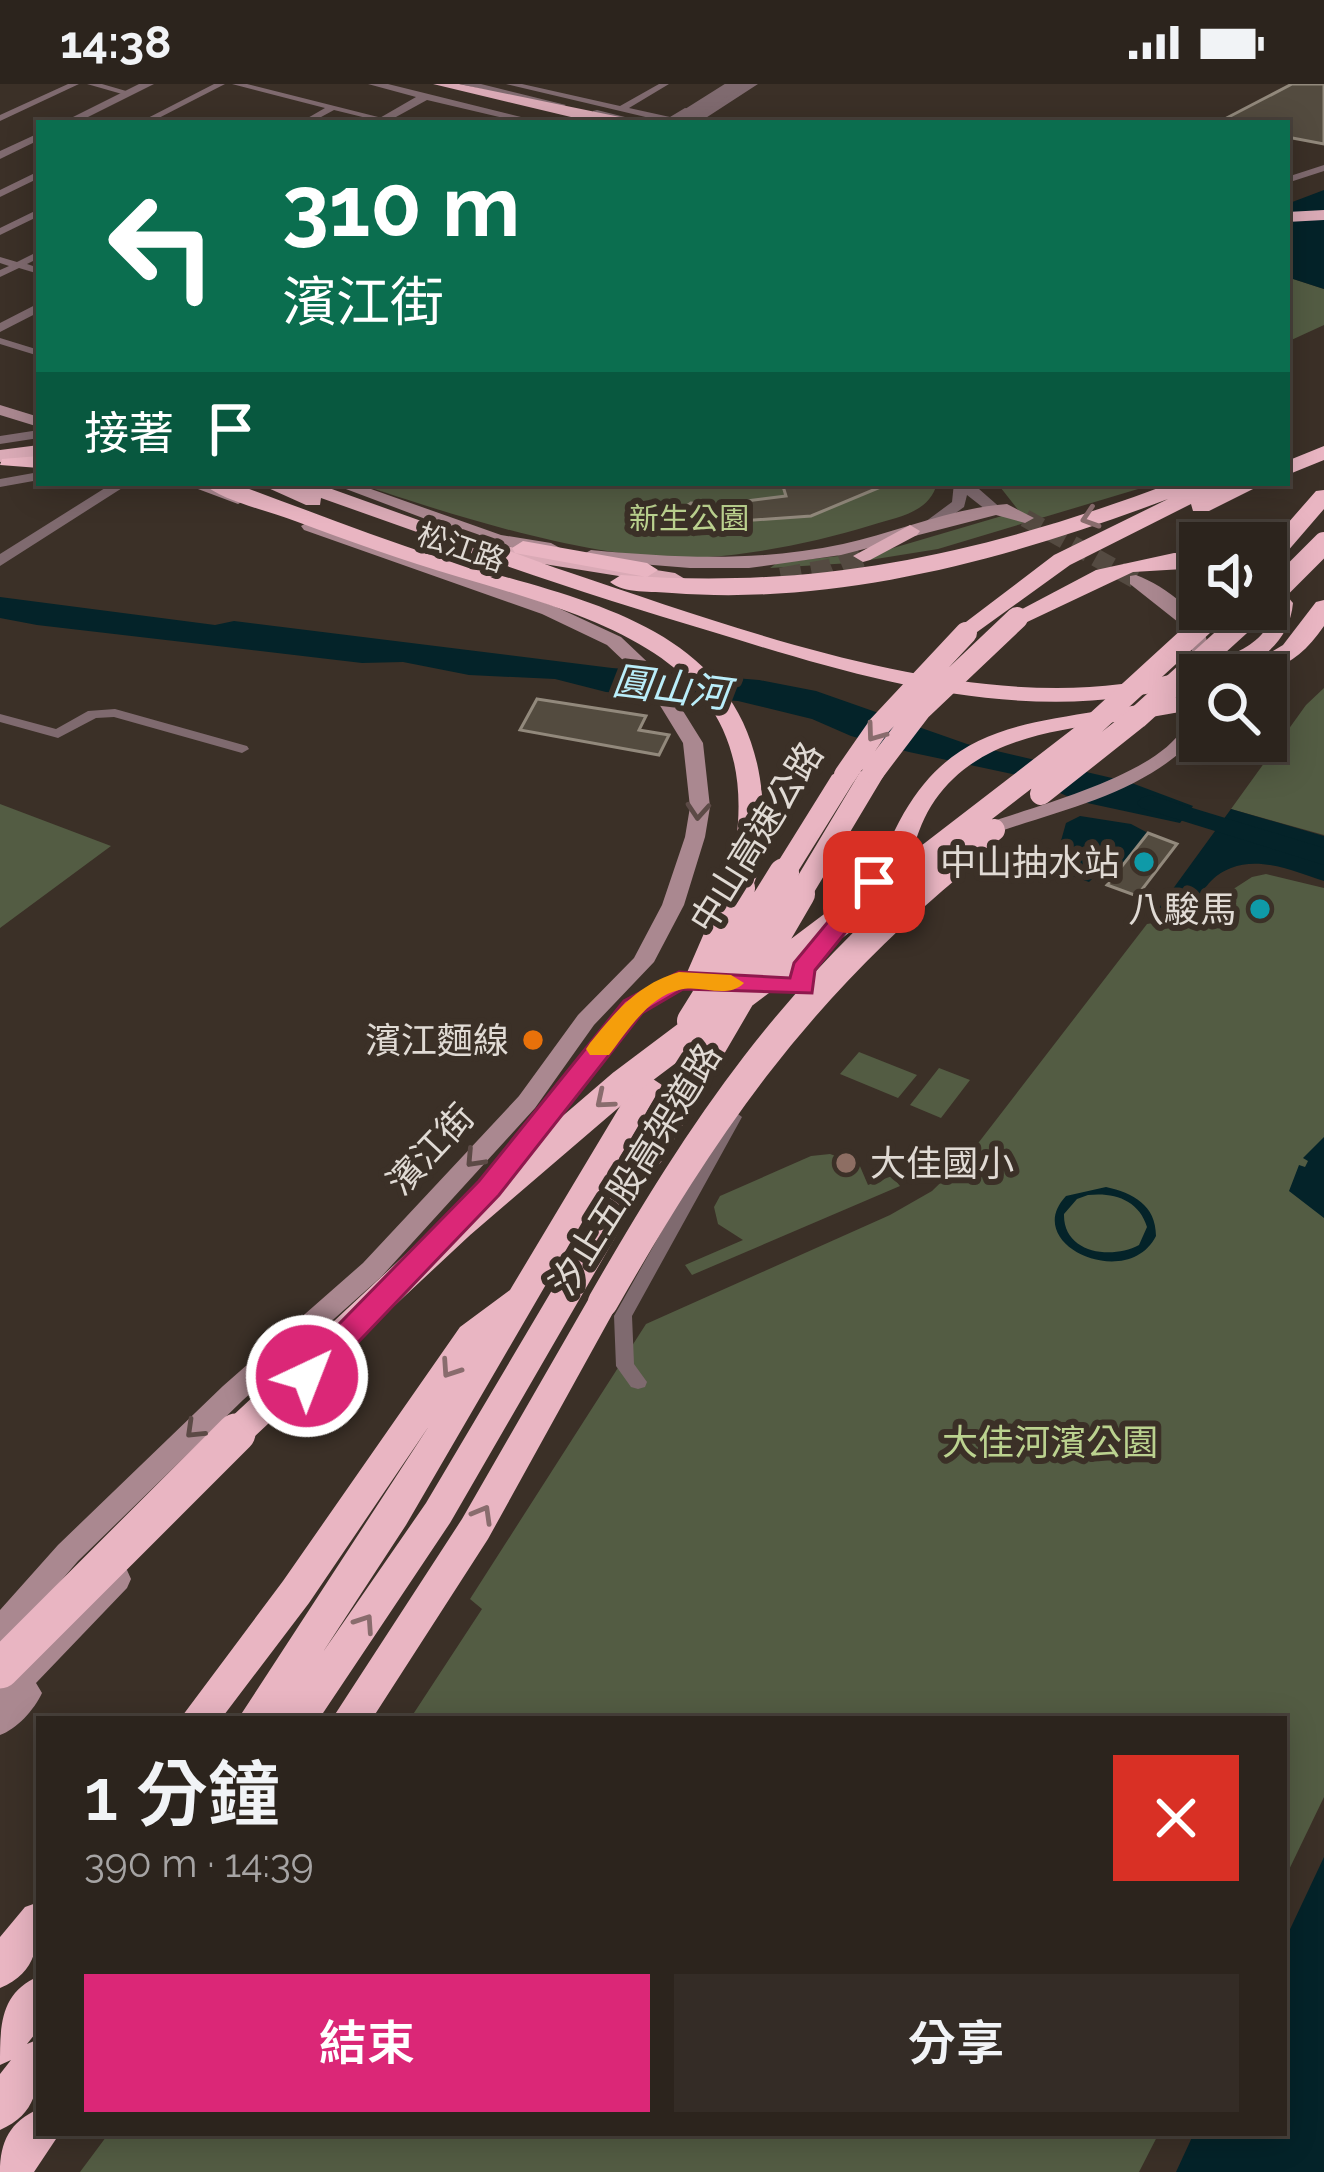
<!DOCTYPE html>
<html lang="zh-TW">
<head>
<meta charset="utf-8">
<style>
  body { margin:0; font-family:Raleway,"Noto Sans TC",sans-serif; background:#342c26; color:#f1f3f6; height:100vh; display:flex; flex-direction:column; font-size:45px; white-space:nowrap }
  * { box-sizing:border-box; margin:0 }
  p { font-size:39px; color:#a6a4a4 }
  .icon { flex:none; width:66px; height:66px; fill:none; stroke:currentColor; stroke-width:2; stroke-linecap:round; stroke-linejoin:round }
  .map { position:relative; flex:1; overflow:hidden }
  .sheet { position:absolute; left:36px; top:1632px; width:1251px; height:420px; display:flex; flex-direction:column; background:#2c241d; border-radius:0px; box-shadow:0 6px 30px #0003,0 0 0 3px #48413b }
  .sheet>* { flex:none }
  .guide { position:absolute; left:36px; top:36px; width:1254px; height:366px; border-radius:0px; box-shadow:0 6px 30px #0003,0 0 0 3px #48413b; background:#0b6e4f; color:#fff; overflow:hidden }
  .controls { position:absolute; left:1179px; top:438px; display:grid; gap:24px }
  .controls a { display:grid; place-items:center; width:108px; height:108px; border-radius:0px; background:#2c241d; box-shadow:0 6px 30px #0003,0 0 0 3px #48413b; font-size:60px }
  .pin { position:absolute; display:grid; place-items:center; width:102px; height:102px; color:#fff; margin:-51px; border-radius:24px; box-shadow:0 6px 18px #0006 }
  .me { position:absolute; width:132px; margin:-66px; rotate:43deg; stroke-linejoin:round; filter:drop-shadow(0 0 9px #0008) }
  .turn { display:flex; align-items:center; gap:42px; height:252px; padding:0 48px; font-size:54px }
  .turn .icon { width:156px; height:156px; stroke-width:2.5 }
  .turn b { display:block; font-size:84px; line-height:102px }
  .then { display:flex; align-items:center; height:114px; padding:0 48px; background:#0003; gap:24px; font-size:45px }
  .round { display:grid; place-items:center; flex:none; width:126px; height:126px; border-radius:0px; background:#342c26 }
  .headline { display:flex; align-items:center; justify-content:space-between; height:204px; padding:0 48px }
  h1 { font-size:72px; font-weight:600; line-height:90px }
  .cta { display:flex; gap:24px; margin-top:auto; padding:24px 48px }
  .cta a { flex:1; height:138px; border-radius:0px; background:#db2777; color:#fff; font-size:48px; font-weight:600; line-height:138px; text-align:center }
  .cta a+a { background:#342c26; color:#f1f3f6 }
  .status { display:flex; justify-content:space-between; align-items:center; height:84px; padding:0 60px; background:#2c241d; direction:ltr }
  .status svg { height:33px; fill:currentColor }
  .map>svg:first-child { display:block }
  .green { fill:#535c43 }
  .water { fill:#042329; fill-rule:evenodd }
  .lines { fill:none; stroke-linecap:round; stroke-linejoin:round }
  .river { fill:#042329; fill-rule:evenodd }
  .building { fill:#534b3f; stroke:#92897c; stroke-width:3 }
  .secondary-tunnel { stroke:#544a41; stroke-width:18; stroke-dasharray:18 9; stroke-linecap:butt }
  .trunk-tunnel { stroke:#544a41; stroke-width:21; stroke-dasharray:21 10; stroke-linecap:butt }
  .minor { fill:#7f6a6f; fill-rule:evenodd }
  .tertiary { fill:#7f6a6f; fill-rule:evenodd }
  .secondary { fill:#aa8890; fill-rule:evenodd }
  .trunk { fill:#daaab6; fill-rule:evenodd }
  .motorway { fill:#e9b5c2; fill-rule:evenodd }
  .tertiary-bridge { stroke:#7f6a6f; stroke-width:12 }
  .motorway-bridge-far2 { stroke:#e9b5c2; stroke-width:22 }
  .motorway-bridge-far1 { stroke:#e9b5c2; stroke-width:30 }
  .motorway-bridge { stroke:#e9b5c2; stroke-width:39 }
  .oneway { stroke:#896c6d }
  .oneway2 { stroke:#5c4a46 }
  .route { fill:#db2777; stroke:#8e194d; stroke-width:3 }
  .slow { fill:#f59e0b }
  .culture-dot { fill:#0f9aa8; stroke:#3b3027; stroke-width:4.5 }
  .food-dot { fill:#e8710a; stroke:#3b3027; stroke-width:4.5 }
  .education-dot { fill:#8d6e63; stroke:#3b3027; stroke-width:4.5 }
  .labels { text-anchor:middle; stroke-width:12; stroke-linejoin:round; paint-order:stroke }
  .far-park-label { font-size:30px; fill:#bbd28f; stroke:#3b3027 }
  .far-street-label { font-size:30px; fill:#e0dad4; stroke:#3b3027 }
  .street-label { font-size:36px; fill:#e0dad4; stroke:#3b3027 }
  .poi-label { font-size:36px; fill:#e0dad4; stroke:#3b3027; text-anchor:end }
  .park-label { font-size:36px; fill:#bbd28f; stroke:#3b3027 }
  .water-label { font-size:39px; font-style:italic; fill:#baeefa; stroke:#3b3027 }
</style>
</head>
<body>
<div class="status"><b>14:38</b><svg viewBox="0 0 49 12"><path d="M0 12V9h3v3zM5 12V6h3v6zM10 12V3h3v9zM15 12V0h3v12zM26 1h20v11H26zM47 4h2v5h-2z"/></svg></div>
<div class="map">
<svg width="1324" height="2088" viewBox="0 0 1324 2088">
  <rect width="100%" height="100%" fill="#3b3027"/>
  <path class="green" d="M1287,193l37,12v36l-37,17z
    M357,399h580c-7,30 -40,34 -65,42 -52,16 -109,28 -164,32 -102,8 -254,-41 -351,-74z
    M997,399h161l-220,66 -87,14 -81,5 7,-5 106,-12 136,-40z
    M1324,604v147l-93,-26 75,-104z
    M0,720l111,42 -111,82z
    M1266,790l58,14v909l-40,83v-161h-874l72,-110 -12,-10 176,-275 244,-109 42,-24 37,-36 178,-231 43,-7 62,-40z
    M859,968l58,23 -19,23 -58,-24z
    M939,984l31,12 -29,38 -31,-13z
    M830,1070l29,10 9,21 24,-9 8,10 -208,89 -7,-10 58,-25 -25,-16 -4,-17 6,-11 91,-40z
    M109,2049h1050l-20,39h-1059z"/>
  <path class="water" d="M1324,106v99l-37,-12v-73z
    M0,513l215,28 19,-4 378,47 147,12 57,11 151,53 162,38 64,24 -13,17 -102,-22 -56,-25 -113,-24 -58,-16 -39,-17 -74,-18 -132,-9 -51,-13 -86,-4 -66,-13 -41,1 -325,-38 -37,-7z
    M1231,725l93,27v45c-28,-9 -63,-25 -93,-13 -32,12 -21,36 -72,40z
    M1080,732l51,8 17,9 -40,49 -14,-5 -5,5 -36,-13 13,-46z
    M1324,1053v81l-35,-27 10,-26 6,2 3,-6 -5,-3z
    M1106,1103c27,6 50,18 50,49 -28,56 -136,9 -90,-40zM1088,1111c26,-3 51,5 59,32l-8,18c-28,15 -76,8 -75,-31l13,-15z
    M1324,1773v315h-148l18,-39h90v-191z"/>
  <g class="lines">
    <path class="river" d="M1150,711l174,53v17l-183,-57 -4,-5 4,-5z"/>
  </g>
  <path class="building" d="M1292,0h32v60l-37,-7v-14h-70z
    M782,399h108l-79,33 -112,8 -15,-4 -6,-8 13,-9 24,2 71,-9z
    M537,615l109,17 -7,14 30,5 -10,20 -139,-25z
    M1148,749l29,11 -40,52 -30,-11z"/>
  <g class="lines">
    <path class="secondary-tunnel" d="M1025,434l111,62"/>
    <path class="trunk-tunnel" d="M781,494l50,-9 32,-13"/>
    <path class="minor" d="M68,0h11l-79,37v-6z
      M87,0h15l31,9 -4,3z
      M214,0h11l-76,39h-11z
      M232,0h15l155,39h-15l-53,-13 -24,13h-11l26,-15z
      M506,0h16l98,22 39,-22h10l-40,24 41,9 15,-9 7,2 -21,13z
      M748,0h10l-60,39h-10z
      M1324,81v6l-37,12v-6z
      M39,87v7l-39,19v-7z
      M39,125v7l-39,19v-7z
      M39,167v7l-12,6 12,4v6l-20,-6 -19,9v-7l9,-4 -9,-3v-6l17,5z
      M0,254l39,12v6l-39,-12z
      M115,625l132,37 2,3 -7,4 -128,-36 -18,1 -38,20 -58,-16v-8l56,15 32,-18z
      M734,1027l8,6 -110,199 2,48 13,18 -2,5 -7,2 -7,-2 -15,-21 -2,-50 112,-199z"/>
    <path class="tertiary" d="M139,0h15l-78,39h-15z
      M368,0h20l157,39h-20l-98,-23 -42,23h-14l45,-26z
      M460,0h21l85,21 -6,3z
      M739,0h14l-59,39h-14z
      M597,26l44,11 2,2h-20l-30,-8v-4z
      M39,49v7l-39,19v-8z
      M39,219v9l-39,20v-9z
      M39,346v8l-39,6v-8z
      M39,388v8l-39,7v-8z
      M113,399h17l-130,83v-12z
      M954,399h24l1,6 24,21 -13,3 -23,-18 -3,12 -29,21h-10v-6l27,-20z"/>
    <path class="secondary" d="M0,321l39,12v10l-39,-12z
      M182,399h25l40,16 -9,5z
      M330,399h24l147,52 50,8 9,5 -9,5 -59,-9z
      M1007,420l27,14 -9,5 -29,-8 -155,40 -92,13h-59l-99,-8 -9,-5 9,-5c86,8 167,12 252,-6 54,-12 109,-36 164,-40z
      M310,437l244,85 67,31 39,37 43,69 7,64 -5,30 -21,68 -30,57 -60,63 -59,83 -154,169 -138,123 -165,161 -68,79 -10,4v-34l58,-65 165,-159 140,-123 156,-167 59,-81 56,-57 28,-53 23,-68 5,-30 -7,-64 -38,-62 -38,-36 -65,-31 -238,-84 -3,-4z
      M1136,491c30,11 76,45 72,80h-14l-16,-33 -48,-38v-8z
      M1200,616v33c-55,63 -144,77 -219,105h-14l-3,-4 3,-4c53,-20 188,-52 216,-102 4,-8 6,-18 10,-26z
      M823,851l11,7 -20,28 -3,22h-16l-3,-23 23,-32z
      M679,889l11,7 -3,5 -36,19 -20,19 -130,167h-18l-3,-6 3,-6 132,-165 20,-19z
      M117,1483l10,3 4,9 -4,9 -91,95 6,10c-8,17 -25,36 -42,42v-54l107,-111z"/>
    <path class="trunk" d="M433,0h26l166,34 -7,4h-26z
      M1324,126v10l-37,2v-10z
      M39,361v12l-39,5v-12z
      M257,399h58l165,59 195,31 10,6 -10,6 -199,-32 -155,-55 -1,7h-14z
      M910,441l10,6 -3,4 -47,25 -7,2 -10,-6z"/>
    <path class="motorway" d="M1324,362v14l-37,15v-14z
      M39,372v12l-39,-3 2,-6z
      M202,399h31c69,25 137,52 207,75 135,42 306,63 322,237 3,31 3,71 -13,99l-9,2 -13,-8c56,-216 -101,-262 -268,-311 -55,-16 -110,-36 -164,-56 -28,-11 -71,-19 -93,-38z
      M1172,399h57l-5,5 41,-5 -56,28h-16l-2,-7 -121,61 -104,75 -8,-2v-10l96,-73 114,-56c-156,59 -328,107 -496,94 -20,-2 -48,1 -62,-11l11,-7c198,16 367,-23 551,-92z
      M1324,406v19l-50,58 -8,2v-21l50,-57z
      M476,456c32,9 63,23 95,33 177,59 427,154 612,98 27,-8 96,-25 87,-66 -1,-9 -4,-15 -4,-26l8,2 19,22c-4,47 -49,72 -93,72v6c-163,50 -329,0 -487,-49 -82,-25 -164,-50 -245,-80l-3,-5z
      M523,457l124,22 11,7 -11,7 -132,-24 -3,-5z
      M1174,469l26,1v14l-67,4 -108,51h-16l-4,-5 91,-48z
      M1324,516v26c-24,35 -49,49 -91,49l50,-30 33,-43z
      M1200,608v15c-87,24 -206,9 -265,93 -22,31 -24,70 -43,102h-18l-4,-6c60,-202 162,-162 330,-204z
      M873,680l13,8 -73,122 -4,6h-18l-4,-6 73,-122z
      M845,683l13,8 -61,98 -13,8 -9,-2 -4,-6 61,-98z
      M647,991l15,10 -256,440 -83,127 103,-149 212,-358h22l4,8 -214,370 -131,196h-81l191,-293 -120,177 -88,116h-41l103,-138 177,-254 50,-37 127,-212z
      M603,1206l11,3 5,9 -131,237 -116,180h-40l130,-200 130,-226z
      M39,1818c0,37 1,70 -39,86v-51l25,-30z
      M39,1892v53l-12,15 12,-5c0,39 3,73 -39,91v-56l11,-14 -11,5c0,-40 0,-72 39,-89z
      M39,2025v24h21l-26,39h-34c0,-30 10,-51 39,-63z"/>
    <path class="tertiary-bridge" d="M674,39l62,-39"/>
    <path class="motorway-bridge-far2" d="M1266,517l58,-58
      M873,688l47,-62 97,-92
      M845,691l34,-49 87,-93
      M1041,710l96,-76 120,-109
      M913,782l166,-128 141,-129
      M949,782l45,-36"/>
    <path class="motorway-bridge-far1" d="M701,894l39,-90
      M692,937l92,-148
      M649,1069l151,-259
      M603,1218c102,-178 189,-306 349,-439
      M233,1352l228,-213 162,-139 294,-221"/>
    <path class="motorway-bridge" d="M0,1585l236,-236"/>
  </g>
  <defs><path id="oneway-chevron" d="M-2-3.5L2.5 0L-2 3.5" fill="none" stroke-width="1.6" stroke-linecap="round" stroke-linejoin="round" transform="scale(3)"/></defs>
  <g class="oneway">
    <use href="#oneway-chevron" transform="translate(1090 434) rotate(162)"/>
    <use href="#oneway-chevron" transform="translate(875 649) rotate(126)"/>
    <use href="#oneway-chevron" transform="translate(604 1016) rotate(140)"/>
    <use href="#oneway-chevron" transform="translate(450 1285) rotate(124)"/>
    <use href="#oneway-chevron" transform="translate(483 1430) rotate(-60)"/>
    <use href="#oneway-chevron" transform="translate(365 1539) rotate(-56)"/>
  </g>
  <g class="oneway2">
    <use href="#oneway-chevron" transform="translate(698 727) rotate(94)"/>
    <use href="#oneway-chevron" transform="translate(474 1075) rotate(133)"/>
    <use href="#oneway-chevron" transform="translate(194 1346) rotate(136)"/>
  </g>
  <path class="route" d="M874,791l12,7 -71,88 -3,23 -129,-4 -41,24 -143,182 -181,189h-22l-4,-8 4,-8 183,-187 145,-180 55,-29 111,6 4,-15 71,-86z"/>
  <path class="slow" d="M679,888l52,3 13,8c-17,17 -43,1 -65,7 -31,7 -52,42 -70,65h-19l-4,-6 4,-6c26,-32 48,-59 89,-71z"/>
  <g class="culture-dot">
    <circle cx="1144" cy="778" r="12"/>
    <circle cx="1260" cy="825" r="12"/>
  </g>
  <circle class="food-dot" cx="533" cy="956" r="12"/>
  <circle class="education-dot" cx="846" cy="1079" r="12"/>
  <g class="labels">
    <g class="far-park-label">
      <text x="689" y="445">新生公園</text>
    </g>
    <g class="far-street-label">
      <text transform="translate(461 464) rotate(19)" y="10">松江路</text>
    </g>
    <g class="street-label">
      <text transform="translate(756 753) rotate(-58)" y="13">中山高速公路</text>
      <text transform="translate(430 1065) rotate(-47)" y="13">濱江街</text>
      <text transform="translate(635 1085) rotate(-58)" y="13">汐止五股高架道路</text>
    </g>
    <g class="poi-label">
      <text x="1120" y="791">中山抽水站</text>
      <text x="1236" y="838">八駿馬</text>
      <text x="509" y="969">濱江麵線</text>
      <text x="870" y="1092" text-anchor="start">大佳國小</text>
    </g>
    <g class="park-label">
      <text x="1050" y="1371">大佳河濱公園</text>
    </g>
    <g class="water-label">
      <text transform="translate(671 603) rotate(7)" y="14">圓山河</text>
    </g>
  </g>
</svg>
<div class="controls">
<a><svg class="icon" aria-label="sound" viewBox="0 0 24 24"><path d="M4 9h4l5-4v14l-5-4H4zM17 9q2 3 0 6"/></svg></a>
<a><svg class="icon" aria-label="search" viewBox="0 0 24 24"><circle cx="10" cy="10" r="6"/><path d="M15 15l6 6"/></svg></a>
</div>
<div class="pin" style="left:874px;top:798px;background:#d93025"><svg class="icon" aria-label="arrive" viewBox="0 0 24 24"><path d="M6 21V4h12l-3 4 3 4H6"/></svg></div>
<svg class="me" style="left:307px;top:1292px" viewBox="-20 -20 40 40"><circle r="17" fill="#db2777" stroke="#fff" stroke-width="3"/><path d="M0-11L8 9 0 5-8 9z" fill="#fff"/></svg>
<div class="guide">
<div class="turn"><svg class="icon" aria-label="left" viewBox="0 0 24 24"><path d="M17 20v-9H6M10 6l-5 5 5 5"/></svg><div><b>310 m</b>濱江街</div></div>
<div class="then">接著<svg class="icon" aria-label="arrive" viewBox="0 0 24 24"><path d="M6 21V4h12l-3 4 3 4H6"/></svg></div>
</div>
<section class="sheet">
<div class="headline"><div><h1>1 分鐘</h1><p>390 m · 14:39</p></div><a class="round" style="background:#d93025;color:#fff"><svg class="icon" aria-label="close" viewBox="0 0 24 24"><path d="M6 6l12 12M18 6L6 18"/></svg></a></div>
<div class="cta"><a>結束</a><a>分享</a></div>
</section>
</div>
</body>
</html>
